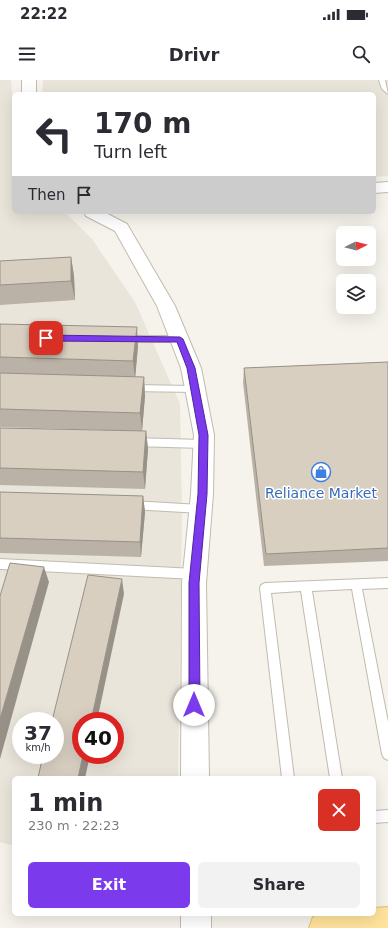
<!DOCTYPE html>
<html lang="en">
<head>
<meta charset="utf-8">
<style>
  body { margin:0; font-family:"DejaVu Sans",sans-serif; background:#f2f2f3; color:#2b2b33; height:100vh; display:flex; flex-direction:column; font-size:15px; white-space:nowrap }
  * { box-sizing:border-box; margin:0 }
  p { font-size:13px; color:#7c7c81 }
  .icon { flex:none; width:22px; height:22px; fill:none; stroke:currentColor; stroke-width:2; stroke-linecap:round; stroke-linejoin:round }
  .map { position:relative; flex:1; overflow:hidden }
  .drawer { position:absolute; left:12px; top:696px; width:364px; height:140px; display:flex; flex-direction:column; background:#fff; border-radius:6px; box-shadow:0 4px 16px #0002 }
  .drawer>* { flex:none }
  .guide { position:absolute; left:12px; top:12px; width:364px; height:122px; border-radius:6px; box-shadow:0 4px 16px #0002; background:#fff; color:#2b2b33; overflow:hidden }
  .needle { width:26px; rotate:84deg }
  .tools { position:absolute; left:336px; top:146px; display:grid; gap:8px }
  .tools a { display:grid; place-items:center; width:40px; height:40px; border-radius:6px; background:#fff; box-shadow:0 4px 16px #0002; font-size:20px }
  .speed { position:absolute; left:12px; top:632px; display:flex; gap:8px; font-size:20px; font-weight:700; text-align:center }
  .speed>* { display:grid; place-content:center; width:52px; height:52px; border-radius:50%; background:#fff; box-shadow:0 4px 16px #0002; line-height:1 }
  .speed small { font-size:10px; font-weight:400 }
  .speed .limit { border:6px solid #d22; background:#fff; color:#111 }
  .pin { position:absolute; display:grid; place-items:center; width:34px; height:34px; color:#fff; margin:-17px; border-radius:8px; box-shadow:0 2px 6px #0006 }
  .me { position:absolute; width:44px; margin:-22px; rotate:0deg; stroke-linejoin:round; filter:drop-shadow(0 0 3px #0008) }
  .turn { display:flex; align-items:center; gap:14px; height:84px; padding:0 16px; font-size:18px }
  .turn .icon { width:52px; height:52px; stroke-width:2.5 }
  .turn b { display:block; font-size:28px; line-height:34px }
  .then { display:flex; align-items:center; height:38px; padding:0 16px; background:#0003; gap:8px; font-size:15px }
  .round { display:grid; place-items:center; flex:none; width:42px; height:42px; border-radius:6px; background:#f2f2f3 }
  .summary { display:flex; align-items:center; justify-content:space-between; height:68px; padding:0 16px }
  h1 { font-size:24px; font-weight:700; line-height:30px }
  .cta { display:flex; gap:8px; margin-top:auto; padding:8px 16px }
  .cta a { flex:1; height:46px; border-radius:6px; background:#7c3aed; color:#fff; font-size:16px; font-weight:700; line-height:46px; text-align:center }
  .cta a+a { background:#f2f2f3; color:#2b2b33 }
  .status { display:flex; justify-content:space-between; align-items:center; height:28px; padding:0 20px; background:#fff; direction:ltr }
  .status svg { height:11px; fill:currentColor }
  header { display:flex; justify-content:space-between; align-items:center; height:52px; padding:0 16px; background:#fff; font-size:18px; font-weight:700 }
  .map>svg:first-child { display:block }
  .residential { fill:#eae5da; fill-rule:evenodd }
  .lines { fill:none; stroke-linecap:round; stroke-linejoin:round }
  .service-casing { stroke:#c2bbae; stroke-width:2 }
  .tertiary-casing { stroke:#c2bbae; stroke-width:2 }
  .primary-casing { stroke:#e6c16a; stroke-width:2 }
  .service { fill:#fff; fill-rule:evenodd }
  .tertiary { fill:#fff; fill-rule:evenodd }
  .primary { fill:#ffe39c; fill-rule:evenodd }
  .wall { fill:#bab2a6 }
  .shaded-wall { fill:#979187 }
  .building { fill:#d8cfc1; stroke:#979187 }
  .route { fill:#7c3aed; stroke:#51269a }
  .labels { text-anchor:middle; stroke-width:3; stroke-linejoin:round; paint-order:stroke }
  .shop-label { font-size:14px; fill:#366cbe; stroke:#fff }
</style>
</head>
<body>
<div class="status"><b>22:22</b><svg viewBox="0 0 49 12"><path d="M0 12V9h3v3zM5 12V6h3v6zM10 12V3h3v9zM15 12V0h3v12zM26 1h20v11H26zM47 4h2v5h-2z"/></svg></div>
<header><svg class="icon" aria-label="menu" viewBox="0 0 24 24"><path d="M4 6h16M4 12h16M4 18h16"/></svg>Drivr<svg class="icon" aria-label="search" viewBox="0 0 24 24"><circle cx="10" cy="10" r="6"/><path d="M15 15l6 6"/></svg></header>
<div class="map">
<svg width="388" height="848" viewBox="0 0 388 848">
  <rect width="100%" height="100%" fill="#f6f3ec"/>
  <path class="residential" d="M0,0h11l3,37v95h51l27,27 43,63 45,102 2,109 -4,265h-164v68l-14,-4zM21,641h34v34h-34zM81,641h34v34h-34z
    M43,0h345v96l-14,1v-83h-332z"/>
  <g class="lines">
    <g class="service-casing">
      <path id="service" d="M379,0h6l3,14 -6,-5z
        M125,256h54l4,3 -4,3h-54l-4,-3z
        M131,305l64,1 4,3 -4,3 -64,-1 -4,-3z
        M133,358l70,2 3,1 2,3 -2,3 -3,1 -70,-2 -3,-1 -2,-3 2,-3z
        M131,421l70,4 4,1 1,3 -1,3 -4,1 -70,-4 -4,-1 -1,-3 1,-3z
        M0,479l195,10 4,2 1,3 -1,3 -4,2 -195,-10z
        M388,498v10l-26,1 26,133v38l-4,-2 -2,-4 -30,-165 -40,2 30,187h-12l-29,-187 -30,2 23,185h-12l-22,-190 1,-3 4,-2z
        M388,730v12l-14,1v-12z"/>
    </g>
    <g class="tertiary-casing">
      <path id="tertiary" d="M22,0h14v14h-14z
        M388,102v10l-14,1v-10z
        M84,132h20l23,12 48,82 26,62 13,67 -1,59 -7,89 3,195h-28l1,-195 9,-89 3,-59 -13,-67 -24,-62 -42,-75 -29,-15z
        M181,834h30v14h-30z"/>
    </g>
    <g class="primary-casing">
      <path id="primary" d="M388,827v21h-79l4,-11 8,-3h53v-6z"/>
    </g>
    <use href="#service" class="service"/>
    <use href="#tertiary" class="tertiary"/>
    <use href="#primary" class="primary"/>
  </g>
  <path class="wall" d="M71,177l3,19 1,24 -75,5v-44z
    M0,244l138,22 -3,31h9l1,19 -3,35 -142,-4z
    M388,282v199l-124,5 -21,-183 1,-15z
    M0,348l146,3 2,18 -3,40 -145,-4z
    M0,412l143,4 2,16 -4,45 -141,-4z"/>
  <path class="shaded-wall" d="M71,177l3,19 1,24 -4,-19z
    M137,247l1,19 -3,34 -2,-19z
    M144,297l1,19 -3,35 -2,-18z
    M146,351l2,18 -3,40 -2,-17z
    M143,416l2,16 -4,45 -1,-15z
    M44,487l5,15 -49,177v-40z
    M122,499l2,15 -27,127h-6z
    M83,675h7l-5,23h-7z"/>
  <path class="building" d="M71,177v24l-71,4v-24z
    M0,244l137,3 -4,34 -133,-4z
    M388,282v186l-122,6 -22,-186z
    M0,293l144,4 -4,36 -140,-4z
    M0,348l146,3 -3,41 -143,-4z
    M0,412l143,4 -3,46 -140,-4z
    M10,483l34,4 -44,152v-123z
    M88,495l34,4 -31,142h-10v34h2l-5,23h-40l5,-23h12v-34h-3z"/>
  <path class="route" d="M46,255l134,2 3,2 12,29 13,67 -1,59 -8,89 1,122 -2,3 -4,2 -3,-2 -2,-3v-122l9,-89 1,-59 -12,-67 -10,-26 -131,-1 -4,-3z"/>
  <defs>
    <g id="shop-ring" transform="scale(1)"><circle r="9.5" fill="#fff" stroke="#3f7fe0" stroke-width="1.5"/><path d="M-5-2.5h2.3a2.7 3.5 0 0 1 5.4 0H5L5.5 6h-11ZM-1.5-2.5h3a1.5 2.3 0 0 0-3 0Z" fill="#3f7fe0"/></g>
  </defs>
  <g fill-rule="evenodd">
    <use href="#shop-ring" x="321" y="392"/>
  </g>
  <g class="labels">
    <g class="shop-label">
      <text x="321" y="418">Reliance Market</text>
    </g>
  </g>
</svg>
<div class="tools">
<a><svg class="needle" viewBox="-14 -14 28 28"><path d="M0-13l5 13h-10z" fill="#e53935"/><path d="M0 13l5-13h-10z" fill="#7c7c81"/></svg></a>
<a><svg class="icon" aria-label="layers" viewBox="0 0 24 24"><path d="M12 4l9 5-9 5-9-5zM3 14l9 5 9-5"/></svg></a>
</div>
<div class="speed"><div>37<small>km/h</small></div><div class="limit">40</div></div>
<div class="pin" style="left:46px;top:258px;background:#d93025"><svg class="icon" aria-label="arrive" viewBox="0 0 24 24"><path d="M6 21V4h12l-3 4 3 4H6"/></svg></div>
<svg class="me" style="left:194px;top:625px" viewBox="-20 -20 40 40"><circle r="19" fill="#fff"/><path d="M0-13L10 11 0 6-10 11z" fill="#7c3aed"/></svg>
<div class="guide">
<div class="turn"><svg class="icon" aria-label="left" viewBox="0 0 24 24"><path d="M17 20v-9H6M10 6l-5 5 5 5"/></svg><div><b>170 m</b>Turn left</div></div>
<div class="then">Then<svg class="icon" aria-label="arrive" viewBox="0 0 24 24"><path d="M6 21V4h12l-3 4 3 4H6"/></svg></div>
</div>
<section class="drawer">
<div class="summary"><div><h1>1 min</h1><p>230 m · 22:23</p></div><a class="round" style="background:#d93025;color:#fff"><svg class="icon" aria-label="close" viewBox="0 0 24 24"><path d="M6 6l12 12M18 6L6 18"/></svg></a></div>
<div class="cta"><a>Exit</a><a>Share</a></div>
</section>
</div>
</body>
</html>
